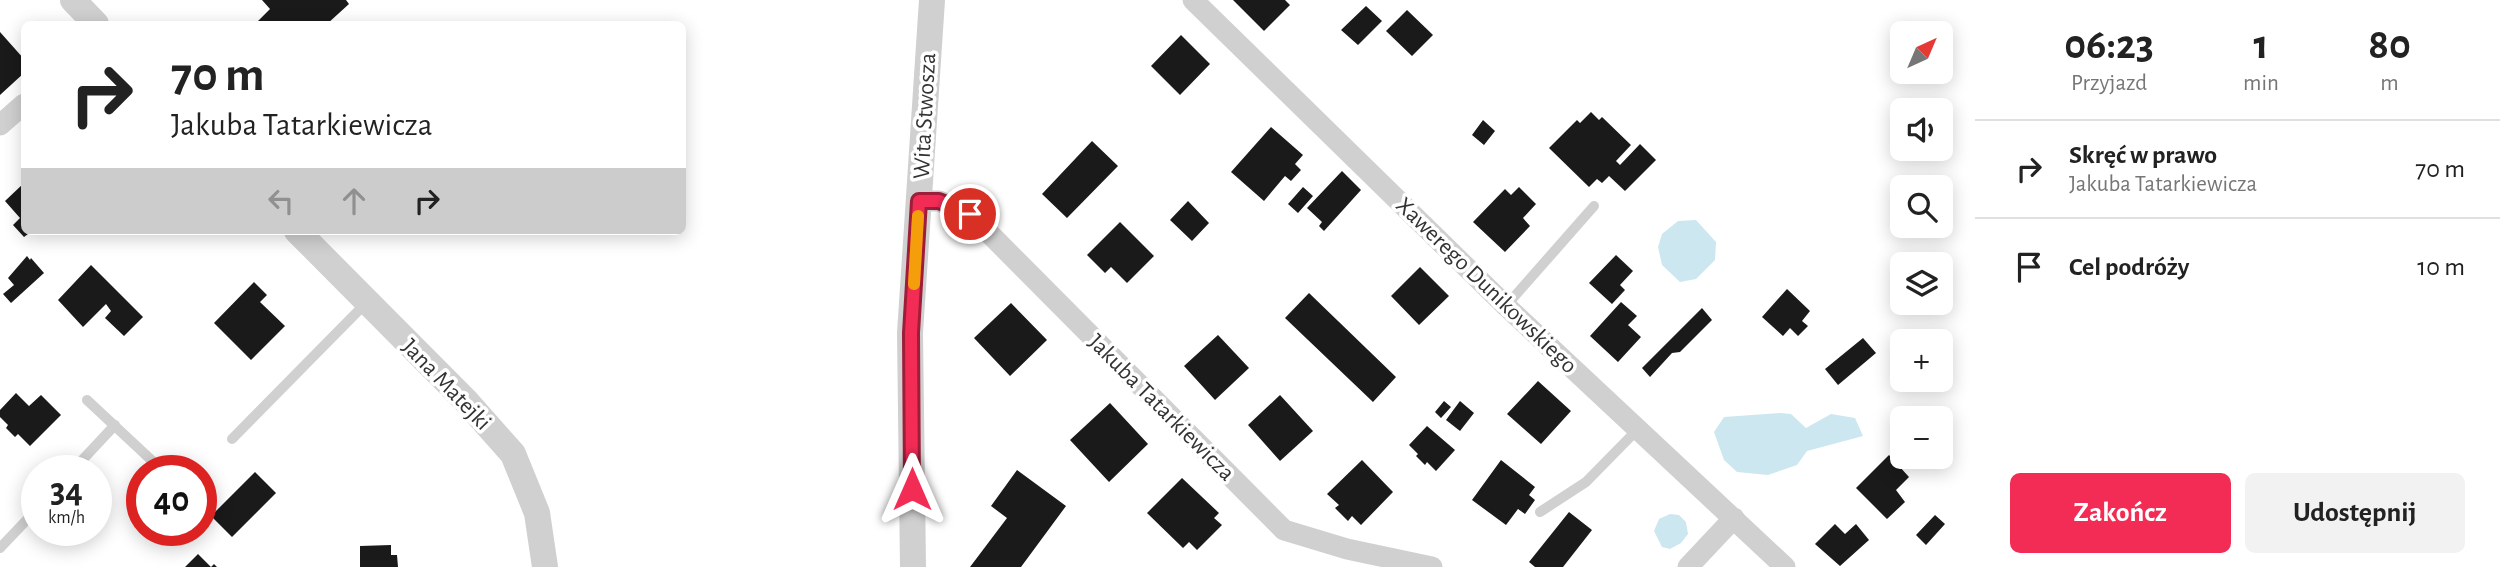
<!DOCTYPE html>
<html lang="pl">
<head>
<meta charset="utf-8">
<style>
  body { margin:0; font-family:"Alegreya Sans",sans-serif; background:#f2f2f2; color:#222; height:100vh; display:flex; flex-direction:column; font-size:26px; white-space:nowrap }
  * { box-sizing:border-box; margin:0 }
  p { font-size:23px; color:#767676 }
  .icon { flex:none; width:38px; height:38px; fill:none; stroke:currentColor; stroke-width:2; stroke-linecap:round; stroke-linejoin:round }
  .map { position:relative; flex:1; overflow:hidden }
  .drawer { display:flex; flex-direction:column; background:#fff; width:525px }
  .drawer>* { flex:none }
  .top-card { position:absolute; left:21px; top:21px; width:665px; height:214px; border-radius:10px; box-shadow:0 4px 18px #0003; background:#fff; color:#222; overflow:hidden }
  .needle { width:46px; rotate:44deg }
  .controls { position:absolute; left:1890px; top:21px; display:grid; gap:14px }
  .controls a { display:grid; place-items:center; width:63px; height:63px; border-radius:10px; background:#fff; box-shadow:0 4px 18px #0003; font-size:35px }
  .speed { position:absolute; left:21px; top:455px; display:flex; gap:14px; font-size:35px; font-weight:700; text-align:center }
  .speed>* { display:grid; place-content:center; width:91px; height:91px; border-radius:50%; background:#fff; box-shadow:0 4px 18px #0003; line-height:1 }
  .speed small { font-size:18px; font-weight:400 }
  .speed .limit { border:10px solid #d22; background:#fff; color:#111 }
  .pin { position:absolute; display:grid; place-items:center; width:60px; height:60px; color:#fff; margin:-30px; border:4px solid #fff; border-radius:50%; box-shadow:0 2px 7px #0007 }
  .me { position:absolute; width:77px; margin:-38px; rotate:0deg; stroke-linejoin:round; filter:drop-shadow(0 0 5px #0008) }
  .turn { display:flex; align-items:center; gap:24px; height:147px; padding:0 35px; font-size:32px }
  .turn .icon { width:91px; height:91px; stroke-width:2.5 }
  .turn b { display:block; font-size:49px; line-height:60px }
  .lanes { display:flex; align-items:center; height:66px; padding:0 35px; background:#0003; justify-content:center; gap:35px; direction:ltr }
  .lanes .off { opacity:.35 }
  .eta { display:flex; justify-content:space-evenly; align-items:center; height:119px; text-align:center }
  .eta b { font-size:42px; font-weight:700; line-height:49px }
  .cta { display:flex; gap:14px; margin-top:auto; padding:14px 35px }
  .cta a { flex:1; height:80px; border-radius:10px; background:#f32c56; color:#fff; font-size:28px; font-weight:700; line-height:80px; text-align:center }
  .cta a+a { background:#f2f2f2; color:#222 }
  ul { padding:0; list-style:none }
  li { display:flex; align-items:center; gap:21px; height:98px; padding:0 35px; border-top:2px solid #e0e0e0 }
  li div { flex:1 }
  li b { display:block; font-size:26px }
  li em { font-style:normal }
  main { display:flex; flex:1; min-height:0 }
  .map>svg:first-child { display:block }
  .water { fill:#cce7f0 }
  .building { fill:#1a1a1a }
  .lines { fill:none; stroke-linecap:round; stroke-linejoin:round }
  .service { stroke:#d0d0d0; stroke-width:10 }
  .minor { stroke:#d0d0d0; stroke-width:21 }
  .tertiary { stroke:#d0d0d0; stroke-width:26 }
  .route-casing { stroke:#9e1d38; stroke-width:18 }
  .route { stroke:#f32c56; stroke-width:12 }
  .slow { stroke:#f59e0b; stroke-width:12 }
  .labels { text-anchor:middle; stroke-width:7; stroke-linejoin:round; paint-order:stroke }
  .street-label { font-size:24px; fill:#333; stroke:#fff }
</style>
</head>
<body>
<main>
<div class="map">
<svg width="1975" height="567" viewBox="0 0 1975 567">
  <rect width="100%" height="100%" fill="#fff"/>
  <path class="water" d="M1696,220l20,22 -1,18 -19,19 -16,3 -18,-17 -4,-18 4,-13 16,-13z
    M1780,413l11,1 15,14 25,-14 24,4 8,18 -56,15 -10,14 -29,10 -31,-3 -13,-12 -10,-28 10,-15z
    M1670,514l9,1 7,7 2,12 -7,9 -11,6 -8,-2 -8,-16 5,-12z"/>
  <path class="building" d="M262,0h84l3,4 -22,20h-70l-1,-1 14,-14z
    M1233,0h52l5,5 -26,26z
    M1366,6l16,15 -24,24 -17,-15z
    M1407,10l26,25 -21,21 -26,-25z
    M0,32l24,27v14l-24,22z
    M1181,35l29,29 -30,31 -29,-29z
    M1591,112l8,8 3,-3 29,28 -15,16 4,4 20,-21 16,16 -31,31 -16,-15 -7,7 -5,-4 -8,8 -40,-39 28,-28 3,3z
    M1483,120l12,11 -11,14 -12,-10z
    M1271,127l32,28 -8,9 6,6 -10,11 -6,-5 -21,25 -33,-29z
    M1092,141l26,25 -51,52 -25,-24z
    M1342,171l19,19 -37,41 -5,-5 3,-4 -15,-14z
    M24,183v48h8l-8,6 -11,-12 7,-7 -15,-17z
    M1303,187l10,9 -15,17 -10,-9z
    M1519,187l17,17 -13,14 7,8 -25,26 -32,-30 32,-33 6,6z
    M1188,201l21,22 -17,18 -22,-21z
    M1120,222l34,34 -27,27 -16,-16 -6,6 -18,-18z
    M1616,255l17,16 -13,14 5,5 -13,14 -23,-21z
    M27,256l3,4 1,-2 13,15 -33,30 -8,-9 11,-9 -6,-7z
    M91,265l52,52 -19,19 -19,-18 6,-7 -5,-7 -23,23 -25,-27z
    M1420,267l29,29 -30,29 -28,-29z
    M254,282l13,13 -7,7 25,24 -34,34 -37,-37z
    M1787,289l23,22 -8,10 6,5 -10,10 -8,-8 -7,8 -21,-19z
    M1309,293l87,84 -23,25 -88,-84z
    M1621,302l16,14 -9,9 13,12 -23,25 -28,-26z
    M1011,303l36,37 -37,36 -36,-38z
    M1702,308l10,12 -32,32 -8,1 -22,24 -8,-9z
    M1218,335l31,33 -34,32 -31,-34z
    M1863,338l13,15 -38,32 -13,-16z
    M1538,381l33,30 -30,33 -34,-30z
    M16,393l13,13 12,-11 20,20 -31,31 -12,-12 -3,3 -9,-9 2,-3 -8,-8v-7z
    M1280,395l33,36 -33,30 -32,-36z
    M1444,401l7,6 -10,11 -6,-6z
    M1460,401l14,12 -14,18 -14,-11z
    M1110,403l38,41 -39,38 -39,-42z
    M1427,426l28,24 -19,21 -9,-9 -2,3 -9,-9 2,-2 -9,-9z
    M1889,455l20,22 -13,13 9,12 -18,17 -31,-31z
    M1362,460l31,32 -32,33 -9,-9 -4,5 -13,-13 4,-3 -12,-11z
    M1501,460l34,27 -6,8 6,5 -10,14 -7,-5 -12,16 -34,-25z
    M1017,470l49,36 -45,61h-51l37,-49 -16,-12z
    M255,472l21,21 -44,44 -21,-21z
    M1182,478l37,35 -5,5 8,7 -25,25 -8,-8 -6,6 -36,-35z
    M1569,512l23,18 -29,37h-28l-6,-5z
    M1935,515l10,9 -19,21 -10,-10z
    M1835,524l10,10 11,-10 13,16 -29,26 -25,-22z
    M391,545v10h6l1,12h-38v-21z
    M198,554l13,13 3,-3 3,3h-32z"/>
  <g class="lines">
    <path class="service" d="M1506,306l88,-100
      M87,400l75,70
      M232,439l135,-137
      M72,471l43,-46
      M1540,512l46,-30 52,-53
      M0,548l37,-39"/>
    <path class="minor" d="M1193,0l313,306 279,261
      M0,125l24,-21
      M919,201h20l31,13 314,316 63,19 85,18
      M1688,567l46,-49"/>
    <path class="tertiary" d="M73,0l23,24
      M297,231l169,170 47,53 24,59 8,54
      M913,567l-3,-234 22,-333"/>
  </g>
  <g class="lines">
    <g class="route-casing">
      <path id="route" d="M912,489l-1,-156 8,-132h20l31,13"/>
    </g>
    <use href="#route" class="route"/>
    <path class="slow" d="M914,284l4,-68"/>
  </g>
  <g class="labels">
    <g class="street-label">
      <text transform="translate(924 116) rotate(-87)" y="8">Wita Stwosza</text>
      <text transform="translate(1487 285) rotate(44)" y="8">Xawerego Dunikowskiego</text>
      <text transform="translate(447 384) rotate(46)" y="8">Jana Matejki</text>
      <text transform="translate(1162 407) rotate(45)" y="8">Jakuba Tatarkiewicza</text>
    </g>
  </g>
</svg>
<div class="controls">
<a><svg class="needle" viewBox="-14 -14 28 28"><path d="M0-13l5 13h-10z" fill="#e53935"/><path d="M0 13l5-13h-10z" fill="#767676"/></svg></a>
<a><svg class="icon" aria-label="sound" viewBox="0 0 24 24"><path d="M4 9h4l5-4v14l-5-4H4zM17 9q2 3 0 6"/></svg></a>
<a><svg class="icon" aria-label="search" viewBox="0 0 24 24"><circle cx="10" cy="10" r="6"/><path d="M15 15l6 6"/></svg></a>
<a><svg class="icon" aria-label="layers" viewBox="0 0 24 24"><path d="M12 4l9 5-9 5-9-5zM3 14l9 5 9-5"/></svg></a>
<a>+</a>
<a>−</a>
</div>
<div class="speed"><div>34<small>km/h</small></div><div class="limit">40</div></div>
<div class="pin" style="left:970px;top:214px;background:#d93025"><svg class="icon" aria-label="arrive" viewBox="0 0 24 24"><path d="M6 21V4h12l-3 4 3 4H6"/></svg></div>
<svg class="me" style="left:912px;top:489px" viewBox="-20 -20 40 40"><path d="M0-17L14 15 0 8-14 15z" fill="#f32c56" stroke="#fff" stroke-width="4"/></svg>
<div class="top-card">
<div class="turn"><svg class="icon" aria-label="right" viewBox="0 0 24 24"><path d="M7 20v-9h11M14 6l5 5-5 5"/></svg><div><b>70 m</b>Jakuba Tatarkiewicza</div></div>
<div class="lanes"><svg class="icon off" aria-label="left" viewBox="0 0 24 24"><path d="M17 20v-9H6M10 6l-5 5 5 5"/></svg><svg class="icon off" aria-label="ahead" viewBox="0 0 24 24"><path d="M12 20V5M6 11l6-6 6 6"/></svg><svg class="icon" aria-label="right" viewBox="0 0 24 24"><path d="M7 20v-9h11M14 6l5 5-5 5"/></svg></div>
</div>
</div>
<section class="drawer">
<div class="eta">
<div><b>06:23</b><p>Przyjazd</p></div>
<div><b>1</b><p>min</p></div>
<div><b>80</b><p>m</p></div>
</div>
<ul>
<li><svg class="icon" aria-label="right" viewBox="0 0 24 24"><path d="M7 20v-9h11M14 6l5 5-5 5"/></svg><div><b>Skręć w prawo</b><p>Jakuba Tatarkiewicza</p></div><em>70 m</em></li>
<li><svg class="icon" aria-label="arrive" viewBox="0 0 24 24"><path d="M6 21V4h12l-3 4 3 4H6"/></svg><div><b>Cel podróży</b></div><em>10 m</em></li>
</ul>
<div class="cta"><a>Zakończ</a><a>Udostępnij</a></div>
</section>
</main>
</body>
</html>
